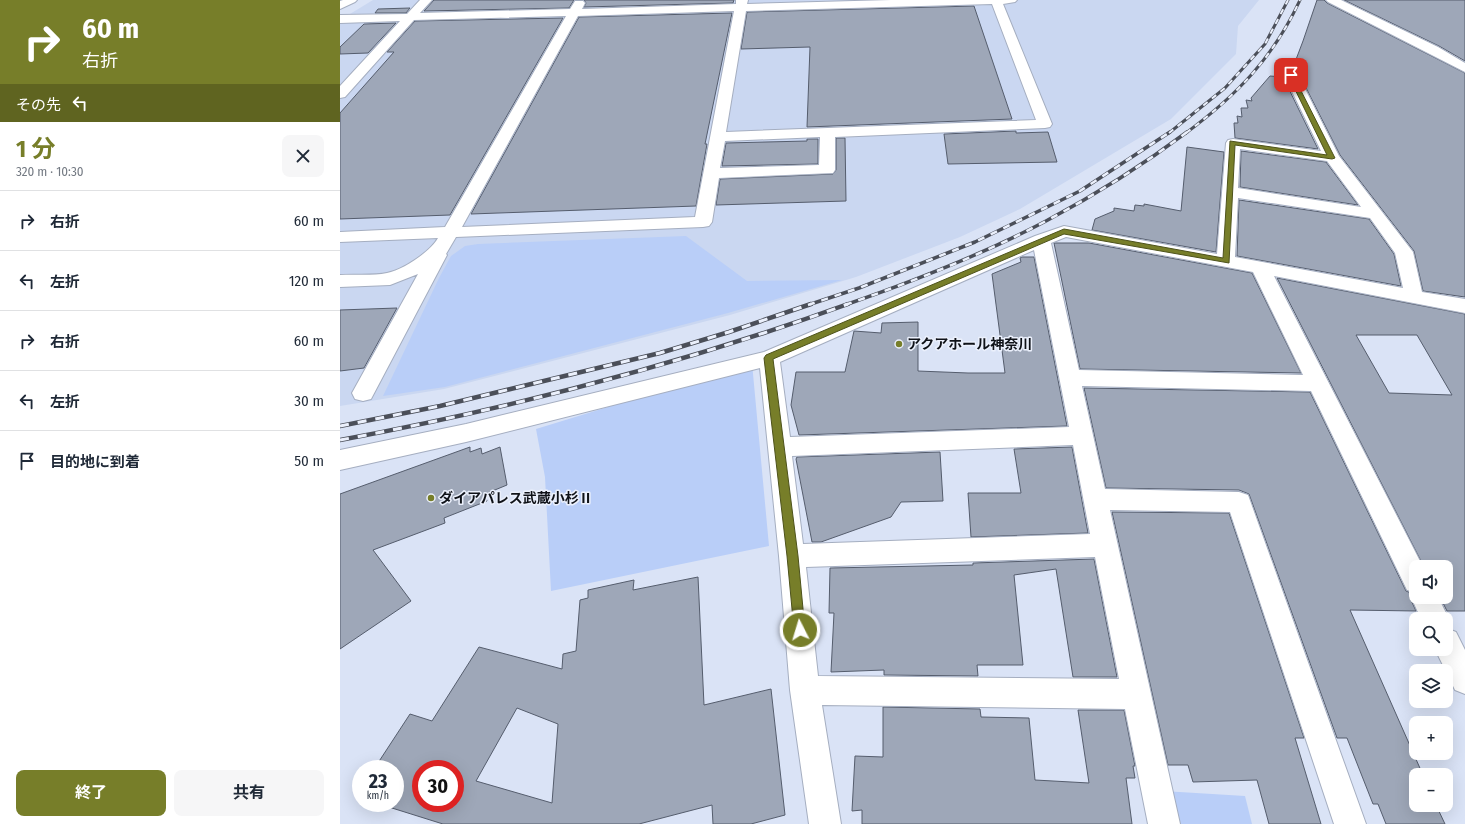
<!DOCTYPE html>
<html lang="ja">
<head>
<meta charset="utf-8">
<style>
  body { margin:0; font-family:"Fira Sans Condensed","Noto Sans JP",sans-serif; background:#f6f6f7; color:#1f2937; height:100vh; display:flex; flex-direction:column; font-size:15px; white-space:nowrap }
  * { box-sizing:border-box; margin:0 }
  p { font-size:13px; color:#747a83 }
  .icon { flex:none; width:22px; height:22px; fill:none; stroke:currentColor; stroke-width:2; stroke-linecap:round; stroke-linejoin:round }
  .map { position:relative; flex:1; overflow:hidden }
  .panel { display:flex; flex-direction:column; background:#fff; width:340px }
  .panel>* { flex:none }
  .banner { background:#777e29; color:#fff; overflow:hidden }
  .tools { position:absolute; left:1069px; top:560px; display:grid; gap:8px }
  .tools a { display:grid; place-items:center; width:44px; height:44px; border-radius:8px; background:#fff; box-shadow:0 4px 16px #0002; font-size:20px }
  .speed { position:absolute; left:12px; top:760px; display:flex; gap:8px; font-size:20px; font-weight:700; text-align:center }
  .speed>* { display:grid; place-content:center; width:52px; height:52px; border-radius:50%; background:#fff; box-shadow:0 4px 16px #0002; line-height:1 }
  .speed small { font-size:10px; font-weight:400 }
  .speed .limit { border:6px solid #d22; background:#fff; color:#111 }
  .pin { position:absolute; display:grid; place-items:center; width:34px; height:34px; color:#fff; margin:-17px; border-radius:8px; box-shadow:0 2px 6px #0006 }
  .me { position:absolute; width:44px; margin:-22px; rotate:355deg; stroke-linejoin:round; filter:drop-shadow(0 0 3px #0008) }
  .turn { display:flex; align-items:center; gap:14px; height:84px; padding:0 16px; font-size:18px }
  .turn .icon { width:52px; height:52px; stroke-width:2.5 }
  .turn b { display:block; font-size:28px; line-height:34px }
  .then { display:flex; align-items:center; height:38px; padding:0 16px; background:#0003; gap:8px; font-size:15px }
  .round { display:grid; place-items:center; flex:none; width:42px; height:42px; border-radius:8px; background:#f6f6f7 }
  .overview { display:flex; align-items:center; justify-content:space-between; height:68px; padding:0 16px }
  h1 { font-size:24px; font-weight:700; line-height:30px; color:#777e29 }
  .action { display:flex; gap:8px; margin-top:auto; padding:8px 16px }
  .action a { flex:1; height:46px; border-radius:8px; background:#777e29; color:#fff; font-size:16px; font-weight:700; line-height:46px; text-align:center }
  .action a+a { background:#f6f6f7; color:#1f2937 }
  ul { padding:0; list-style:none }
  li { display:flex; align-items:center; gap:12px; height:60px; padding:0 16px; border-top:1px solid #e0e1e3 }
  li div { flex:1 }
  li b { display:block; font-size:15px }
  li em { font-style:normal }
  main { display:flex; flex:1; min-height:0 }
  .map>svg:first-child { display:block }
  .built { fill:#cad7f1 }
  .green { fill:#b9cef8 }
  .building { fill:#9ea7b8; stroke:#555d6d; fill-rule:evenodd }
  .lines { fill:none; stroke-linecap:round; stroke-linejoin:round }
  .minor-casing { stroke:#a5aec0; stroke-width:2 }
  .minor { fill:#fff; fill-rule:evenodd }
  .rail-far2-casing { stroke:#4b4f59; stroke-width:3 }
  .rail-far1-casing { stroke:#4b4f59; stroke-width:3.5 }
  .rail-casing { stroke:#4b4f59; stroke-width:4.5 }
  .rail-far2 { stroke:#ebf0fc; stroke-width:2; stroke-dasharray:5.5; stroke-linecap:butt }
  .rail-far1 { stroke:#ebf0fc; stroke-width:2.5; stroke-dasharray:7; stroke-linecap:butt }
  .rail { stroke:#ebf0fc; stroke-width:3; stroke-dasharray:9; stroke-linecap:butt }
  .route { fill:#777e29; stroke:#4d521b }
  .poi-dot { fill:#777e29; stroke:#ebf0fc; stroke-width:1.5 }
  .labels { text-anchor:middle; stroke-width:3; stroke-linejoin:round; paint-order:stroke }
  .poi-label { font-size:14px; font-weight:bold; fill:#0f1218; stroke:#ebf0fc; text-anchor:start }
</style>
</head>
<body>
<main>
<section class="panel">
<div class="banner">
<div class="turn"><svg class="icon" aria-label="right" viewBox="0 0 24 24"><path d="M7 20v-9h11M14 6l5 5-5 5"/></svg><div><b>60 m</b>右折</div></div>
<div class="then">その先<svg class="icon" aria-label="left" viewBox="0 0 24 24"><path d="M17 20v-9H6M10 6l-5 5 5 5"/></svg></div>
</div>
<div class="overview"><div><h1>1 分</h1><p>320 m · 10:30</p></div><a class="round"><svg class="icon" aria-label="close" viewBox="0 0 24 24"><path d="M6 6l12 12M18 6L6 18"/></svg></a></div>
<ul>
<li><svg class="icon" aria-label="right" viewBox="0 0 24 24"><path d="M7 20v-9h11M14 6l5 5-5 5"/></svg><div><b>右折</b></div><em>60 m</em></li>
<li><svg class="icon" aria-label="left" viewBox="0 0 24 24"><path d="M17 20v-9H6M10 6l-5 5 5 5"/></svg><div><b>左折</b></div><em>120 m</em></li>
<li><svg class="icon" aria-label="right" viewBox="0 0 24 24"><path d="M7 20v-9h11M14 6l5 5-5 5"/></svg><div><b>右折</b></div><em>60 m</em></li>
<li><svg class="icon" aria-label="left" viewBox="0 0 24 24"><path d="M17 20v-9H6M10 6l-5 5 5 5"/></svg><div><b>左折</b></div><em>30 m</em></li>
<li><svg class="icon" aria-label="arrive" viewBox="0 0 24 24"><path d="M6 21V4h12l-3 4 3 4H6"/></svg><div><b>目的地に到着</b></div><em>50 m</em></li>
</ul>
<div class="action"><a>終了</a><a>共有</a></div>
</section>
<div class="map">
<svg width="1125" height="824" viewBox="0 0 1125 824">
  <rect width="100%" height="100%" fill="#dae3f6"/>
  <path class="built" d="M33,0h886l-21,26 -2,28 -65,65 -151,90 -60,28 -104,40 -126,38 -286,74 -104,17v-386z"/>
  <path class="green" d="M346,236l61,45 95,-1 -114,33 -283,74 -62,9 56,-118 12,-22 14,-10 13,-2z
    M412,363l17,183 -218,45 -6,-114 -9,-48z
    M823,791l82,5 7,28h-83z"/>
  <path class="building" d="M94,0h140l-5,8 -145,3z
    M244,0h150l-1,3 -149,4 2,-4z
    M977,0h7l3,3 138,70v224l-42,-6 -9,-40 -74,-96 -41,-81 -3,-3 -4,-1 11,-29z
    M1004,0h121v61l-26,-15z
    M634,6l38,113 -205,8 3,-80 -69,2 6,-37z
    M70,8l-4,5h-31l3,-4z
    M392,13l-27,131h2l-11,62 -225,8 108,-197z
    M223,18l-113,197 -110,4v-106l54,-61h-7l28,-31z
    M56,23l-28,30 -28,1v-7l24,-23z
    M930,76l13,1 35,72 -83,-11 -1,-15h4l-1,-7 5,1 -1,-9h7l-2,-8 6,1 -1,-3z
    M676,131v2l32,-1 9,30 -109,2 -4,-30z
    M496,138h9l1,63 -130,4 4,-26 113,-5 3,-4z
    M467,139h11v25l-96,2 4,-23 81,-2z
    M847,147l37,5 -8,100 -124,-22 3,-11 19,-8v-3l20,3 1,-6 9,1v-2l37,7z
    M901,151l85,11 32,43 -118,-18z
    M899,200l130,19 25,35 7,32 -164,-30z
    M714,243h35l163,30 49,100 -221,-4z
    M682,257h12l33,169 -268,9 -8,-30 5,-33h49l9,-41 27,2 1,-10 36,-1v49l50,2h37l-13,-99 29,-12 -1,-4z
    M937,278l188,36v297h-18l-7,-14h6v-30h-22zM1016,335h61l35,60 -63,-2z
    M57,308l-33,60 -24,3v-61z
    M744,388l226,4 96,199 5,2 -1,5 6,13 -66,-1 73,165h-7v30h20l9,19h-59l-8,-20h-5l-26,-66h-10l-88,-244 -10,-4 -133,-2z
    M130,447v5l11,-4 1,6 18,-7 7,38 -22,9 2,7 -43,17 1,5 -72,27 38,51 -71,48v-155z
    M732,447l16,86 -117,4 -3,-44h53l-7,-44z
    M600,452l3,49 -42,1 -10,15 -70,25h-9l-16,-83 1,-2z
    M772,512l117,1 75,225h-9l26,86h-52l-12,-44 -64,2 -5,-17h-20z
    M754,559l23,118h-44l-17,-108 -42,6 9,90h-46l1,11 -94,-1v-5l-53,2 3,-59h-5l1,-45 143,-3v-2z
    M358,577l6,128 67,-16 14,126 -34,9h-38l-1,-19 -73,19h-196l-67,-21h19v-34h-21l36,-55 22,7 47,-74 83,22 1,-15 13,-3 4,-51 8,-2v-8l46,-10 -1,10zM177,708l41,16 -6,79 -76,-22zM81,769h34v34h-34z
    M543,707l97,2 1,8 48,1 6,62 54,3 -11,-73h46l11,56h-2l2,12h-9l6,46h-270v-14l-10,1 3,-55 28,1z"/>
  <g class="lines">
    <g class="minor-casing">
      <path id="minor" d="M3,0h14l-2,2 -15,7v-8z
        M80,0h12l-12,13 150,-4 5,-8h8l2,2 -3,6 154,-5v-4h12l-1,4 144,-4h126l-2,2 -12,2 49,120 -2,3 -5,1 -210,9v33l-2,3 -114,5 -7,44 -3,4 -6,1 -247,10 -10,17 1,1 -76,144 -8,2 -8,-2 -3,-6 66,-119 -28,11 -50,2v-12c15,-1 33,1 47,-2 16,-3 43,-21 51,-35l-98,4v-10l105,-5 121,-211 -152,4 -69,77 -5,1v-12l60,-65 -60,2v-8l67,-1zM652,4l44,116 -310,12 20,-121zM394,11l-39,206 -233,10 116,-211zM480,137l-1,28 -99,3 5,-27z
        M986,0h15l97,47 27,16v9l-137,-70z
        M951,71l5,1 2,3 41,81 74,96 9,40 43,7v14l-191,-37 149,291h-7v30h22l11,22 -3,6v-6h-25l-10,-22 2,-5 -6,-2 -96,-199 -229,-5 23,103 134,3 9,3 118,329h-32l-104,-312 -120,-2 70,314h-32l-23,-115 -303,-4 19,119h-32l-19,-134 -11,-134 -19,-188 -294,74 -126,28v-20l126,-26 298,-72 271,-116 29,-10 153,28 9,-111 2,-3 5,-1 88,12 -37,-76 2,-3zM900,149l87,12 34,46 -123,-19zM898,198l132,20 25,35 8,35 -168,-31zM726,237l187,35 50,103 -224,-5 -28,-127zM694,250l35,177 -279,10 -10,-75zM733,445l17,89 -287,10 -11,-88zM755,557l24,122 -301,-3 -12,-109z
        M1106,628l10,4 9,18v44l-10,-4 -20,-41h11z"/>
    </g>
    <use href="#minor" class="minor"/>
    <g class="rail-far2-casing">
      <path id="rail-far2" d="M829,133l56,-45 40,-44 23,-44
        M846,133c51,-38 87,-75 114,-133"/>
    </g>
    <g class="rail-far1-casing">
      <path id="rail-far1" d="M468,305l51,-17 116,-46 105,-51 90,-59
        M505,305c69,-24 137,-50 201,-84 49,-26 97,-56 141,-89"/>
    </g>
    <g class="rail-casing">
      <path id="rail" d="M0,426l100,-20 220,-53 69,-21 82,-28
        M0,440c173,-32 342,-76 508,-136"/>
    </g>
    <use href="#rail-far2" class="rail-far2"/>
    <use href="#rail-far1" class="rail-far1"/>
    <use href="#rail" class="rail"/>
  </g>
  <path class="route" d="M951,73l2,2 42,83 -3,1 -97,-14 -6,118 -165,-29 -291,125 25,197 7,74 -1,4 -4,2 -5,-2 -1,-4 -7,-74 -23,-198 2,-3 298,-126 159,29 7,-117 97,14 -39,-80z"/>
  <g class="poi-dot">
    <circle cx="559" cy="344" r="4"/>
    <circle cx="91" cy="498" r="4"/>
  </g>
  <g class="labels">
    <g class="poi-label">
      <text x="567" y="349">アクアホール神奈川</text>
      <text x="99" y="503">ダイアパレス武蔵小杉Ⅱ</text>
    </g>
  </g>
</svg>
<div class="tools">
<a><svg class="icon" aria-label="sound" viewBox="0 0 24 24"><path d="M4 9h4l5-4v14l-5-4H4zM17 9q2 3 0 6"/></svg></a>
<a><svg class="icon" aria-label="search" viewBox="0 0 24 24"><circle cx="10" cy="10" r="6"/><path d="M15 15l6 6"/></svg></a>
<a><svg class="icon" aria-label="layers" viewBox="0 0 24 24"><path d="M12 4l9 5-9 5-9-5zM3 14l9 5 9-5"/></svg></a>
<a>+</a>
<a>−</a>
</div>
<div class="speed"><div>23<small>km/h</small></div><div class="limit">30</div></div>
<div class="pin" style="left:951px;top:75px;background:#d93025"><svg class="icon" aria-label="arrive" viewBox="0 0 24 24"><path d="M6 21V4h12l-3 4 3 4H6"/></svg></div>
<svg class="me" style="left:460px;top:630px" viewBox="-20 -20 40 40"><circle r="17" fill="#777e29" stroke="#fff" stroke-width="3"/><path d="M0-11L8 9 0 5-8 9z" fill="#fff"/></svg>
</div>
</main>
</body>
</html>
